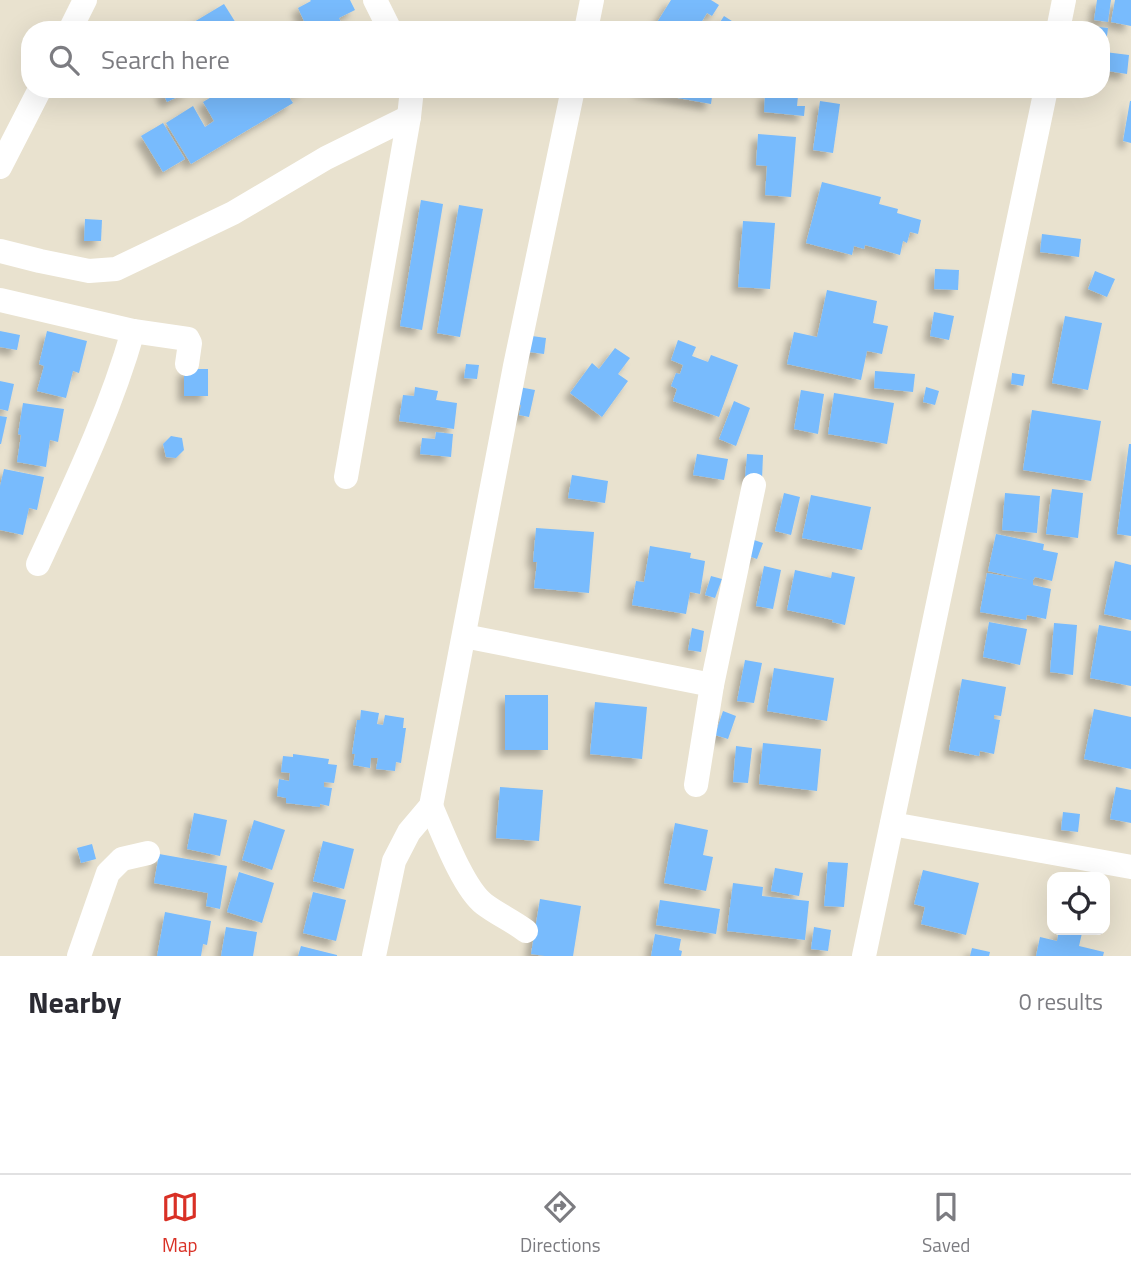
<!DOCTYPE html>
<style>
body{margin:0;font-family:"Titillium Web",sans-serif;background:#f7f7f7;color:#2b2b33}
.controls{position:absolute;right:21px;bottom:21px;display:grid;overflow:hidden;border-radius:14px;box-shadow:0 7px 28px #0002}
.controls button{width:63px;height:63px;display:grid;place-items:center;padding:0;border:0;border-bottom:2px solid #e1e1e2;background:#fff;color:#2b2b33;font:35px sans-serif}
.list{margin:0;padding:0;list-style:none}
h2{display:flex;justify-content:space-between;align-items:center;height:91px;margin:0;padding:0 28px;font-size:30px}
h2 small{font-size:23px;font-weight:400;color:#7c7c81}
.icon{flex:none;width:38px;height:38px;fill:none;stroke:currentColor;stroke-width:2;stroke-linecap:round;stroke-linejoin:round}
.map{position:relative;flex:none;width:1131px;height:956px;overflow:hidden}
.search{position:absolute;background:#fff;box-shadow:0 7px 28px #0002;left:21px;right:21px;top:21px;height:77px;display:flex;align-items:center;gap:18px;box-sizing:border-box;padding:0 24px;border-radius:28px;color:#7c7c81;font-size:26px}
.sheet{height:217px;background:#fff}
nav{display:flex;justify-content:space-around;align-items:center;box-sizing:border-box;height:98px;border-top:2px solid #e1e1e2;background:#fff;font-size:19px;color:#7c7c81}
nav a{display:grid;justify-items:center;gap:4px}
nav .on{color:#d93025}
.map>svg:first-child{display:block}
.building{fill:#78bbfd;filter:url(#shadow)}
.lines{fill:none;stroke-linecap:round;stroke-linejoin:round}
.street{stroke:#fff;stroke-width:24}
</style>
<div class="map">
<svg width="1131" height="956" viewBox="0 0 1131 956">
<defs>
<filter id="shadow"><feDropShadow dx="-6" dy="6" stdDeviation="3.5" flood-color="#0004"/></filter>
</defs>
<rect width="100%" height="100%" fill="#e9e2cf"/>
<g class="building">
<polygon points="310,0 350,0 355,10 339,18 343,27 336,30 316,30 315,27 308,30 298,8 311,1"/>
<polygon points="671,0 711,0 719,5 712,16 707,13 701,23 712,30 666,30 656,24"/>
<polygon points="1097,0 1111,0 1108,22 1094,20"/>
<polygon points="1115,0 1131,0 1131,26 1111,22"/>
<polygon points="224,4 239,28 236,30 192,30 189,25"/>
<polygon points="724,16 746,30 715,30"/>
<polygon points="794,21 798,30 787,30 784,25"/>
<polygon points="1091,26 1108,28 1105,52 1129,55 1127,74 1101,70 1101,30 1091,30"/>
<polygon points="161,89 194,89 167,102"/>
<polygon points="225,89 284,89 293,103 191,164 166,123 193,106 205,127 214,121 203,102"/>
<polygon points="286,89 307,89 290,98"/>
<polygon points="639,89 713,89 711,104 639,91"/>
<polygon points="765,92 798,96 797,106 805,106 804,116 764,112"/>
<polygon points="820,101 840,104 833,153 813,150"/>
<polygon points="1130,101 1131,101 1131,143 1123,141"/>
<polygon points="163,123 185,159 163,172 141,136"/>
<polygon points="758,134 796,137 791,197 765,195 767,166 756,165"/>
<polygon points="822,182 881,197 879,204 898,209 897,213 921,220 918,234 910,232 907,243 903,241 900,255 865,245 864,249 854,246 852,255 806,243"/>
<polygon points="421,200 443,204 422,330 400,326"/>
<polygon points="459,205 483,209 460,337 437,333"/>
<polygon points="85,219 102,220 101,241 84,241"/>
<polygon points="743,221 775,223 770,289 738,287"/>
<polygon points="1042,234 1081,239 1079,257 1040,252"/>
<polygon points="935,269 959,270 958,290 934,289"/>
<polygon points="1095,271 1115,279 1107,297 1088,289"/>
<polygon points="827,290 877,301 873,323 888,326 882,354 867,351 861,380 787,364 794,332 817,337"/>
<polygon points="934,312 954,316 949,340 930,336"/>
<polygon points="1065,316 1102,323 1088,390 1052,383"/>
<polygon points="0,331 20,335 17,350 0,347"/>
<polygon points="47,331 87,341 79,373 73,371 66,398 37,391 44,366 39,364"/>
<polygon points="532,336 546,338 544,354 529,352"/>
<polygon points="678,340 696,347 692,356 708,362 711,355 738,365 719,417 673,401 677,389 671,386 676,373 680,374 683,365 671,360"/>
<polygon points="615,348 630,358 618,374 628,381 602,417 570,393 592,363 599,369"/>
<polygon points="466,364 479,365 477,379 464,378"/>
<rect x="184" y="369" width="24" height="27"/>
<polygon points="875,371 915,374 913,392 874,388"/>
<polygon points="1012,373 1025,375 1023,386 1011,384"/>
<polygon points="0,381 14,384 8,411 0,409"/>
<polygon points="415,387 438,391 436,400 457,403 454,429 399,421 403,395 414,396"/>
<polygon points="519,387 535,390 529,417 519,415 521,405 516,404"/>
<polygon points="926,387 939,391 935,405 923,402"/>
<polygon points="801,390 824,394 818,434 794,429"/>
<polygon points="834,393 894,403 887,444 828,434"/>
<polygon points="734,401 750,408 736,446 719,439"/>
<polygon points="23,403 64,409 58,442 50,440 46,467 17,462 21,435 18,434"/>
<polygon points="1032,410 1101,421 1091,481 1023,470"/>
<polygon points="0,416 7,417 1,444 0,444"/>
<polygon points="436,432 453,434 451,457 420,454 422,438 435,439"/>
<polygon points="171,436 182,438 184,450 176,458 166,457 163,444"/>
<polygon points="1129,444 1131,444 1131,536 1117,534"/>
<polygon points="697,454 728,459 724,480 693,475"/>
<polygon points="747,454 763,455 762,479 745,478"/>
<polygon points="4,469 44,477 37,510 29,508 23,535 0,530 0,486"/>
<polygon points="572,475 608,481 605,503 568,498"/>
<polygon points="1052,489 1083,493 1078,538 1046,534"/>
<polygon points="784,493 800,497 791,535 775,531"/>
<polygon points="1005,493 1040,496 1037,533 1002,530"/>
<polygon points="811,495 871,507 862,550 802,538"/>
<polygon points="536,528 594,532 589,593 534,588 537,562 533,562"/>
<polygon points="996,534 1044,544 1043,550 1058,553 1052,581 1035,577 1033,580 1033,585 1051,589 1046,619 1027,615 1026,620 980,612 987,573 1028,580 988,571"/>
<polygon points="754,540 763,543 757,559 748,556"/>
<polygon points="650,546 691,553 690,558 705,561 700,594 690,592 686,614 632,605 636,581 644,582"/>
<polygon points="1115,561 1131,565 1131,620 1104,614"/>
<polygon points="764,566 781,570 773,609 756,606"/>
<polygon points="795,570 831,578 832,572 855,577 845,625 832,622 833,620 787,610"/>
<polygon points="711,576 722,579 715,598 705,595"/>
<polygon points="989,622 1027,629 1020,665 983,657"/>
<polygon points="1054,623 1077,625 1073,675 1050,672"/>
<polygon points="1099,625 1131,631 1131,686 1090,678"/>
<polygon points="692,628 704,631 701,652 688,650"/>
<polygon points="745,660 762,663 754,703 737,701"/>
<polygon points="774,668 834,678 827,721 767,711"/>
<polygon points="962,679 1006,687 1001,716 994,715 994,719 1000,720 994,754 980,751 979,756 949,750"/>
<rect x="505" y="695" width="43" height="55"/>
<polygon points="595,702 647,707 642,759 590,754"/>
<polygon points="1094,709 1131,717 1131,769 1084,759"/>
<polygon points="361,710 379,713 377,724 383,725 385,715 404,718 403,728 406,728 401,763 396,762 395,771 376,769 378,758 371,758 370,768 353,765 355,754 352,754 357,720 360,720"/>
<polygon points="723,711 736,716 728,739 715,735"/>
<polygon points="763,743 821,749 817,791 759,784"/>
<polygon points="736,746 752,748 748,783 733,782"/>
<polygon points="293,754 329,759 328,764 337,765 334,783 324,782 324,787 332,788 329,806 320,804 320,807 286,803 286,798 277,796 279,779 289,781 290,773 281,772 283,756 293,757"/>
<polygon points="500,787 543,790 539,841 496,838"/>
<polygon points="1116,787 1131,790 1131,823 1110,819"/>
<polygon points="1063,812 1080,814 1078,832 1061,830"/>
<polygon points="194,813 227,820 220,856 187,849"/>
<polygon points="254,820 285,830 272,870 242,860"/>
<polygon points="675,823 708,830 703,855 713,857 706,891 664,883"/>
<polygon points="323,841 354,849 344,889 313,881"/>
<polygon points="92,844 96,859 81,863 77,848"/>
<polygon points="159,854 227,866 220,909 206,906 208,893 154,883"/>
<polygon points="828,862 848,863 844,907 824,906"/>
<polygon points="775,868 803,873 799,896 771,891"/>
<polygon points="923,870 979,883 966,935 921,924 925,907 914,904"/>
<polygon points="239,872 274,883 262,923 227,912"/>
<polygon points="733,883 763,887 762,896 809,901 805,940 727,931"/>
<polygon points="313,892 346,900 336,941 303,933"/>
<polygon points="540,899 581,906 573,956 545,956 531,954"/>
<polygon points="660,900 720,909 716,934 656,925"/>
<polygon points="165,912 211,921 207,945 203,944 201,956 157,956"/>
<polygon points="226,927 257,932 253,956 221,956"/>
<polygon points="814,927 831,930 828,951 811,949"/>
<polygon points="1059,930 1082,933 1079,946 1104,952 1103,956 1036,956 1040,937 1057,941"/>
<polygon points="655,934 681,939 679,950 682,951 681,956 651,956"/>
<polygon points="301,946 337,955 337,956 298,956"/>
<polygon points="972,948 990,952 989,956 970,956"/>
</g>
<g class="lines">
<g class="street">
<polyline points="375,0 390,30"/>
<polyline points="70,30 85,0"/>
<polyline points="586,30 592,0"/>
<polyline points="1058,30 1064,0"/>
<polyline points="0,167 40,89"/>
<polyline points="0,251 40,261 89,271 116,269 233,213 326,158 409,117"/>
<polyline points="0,300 133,331 188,339 190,343 187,364"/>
<polyline points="346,477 409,117 412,89"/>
<path d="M38,564C73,488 110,412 133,331"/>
<polyline points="464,636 712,685"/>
<polyline points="696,785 712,685 754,485"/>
<path d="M431,806C442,831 463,888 484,904C497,914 513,921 526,931"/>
<polyline points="892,824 1131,867"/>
<polyline points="79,956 108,873 122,859 148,853"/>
<polyline points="374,956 394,861 409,832 431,806 515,366 573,89"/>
<polyline points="864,956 1046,89"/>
</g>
</g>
</svg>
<div class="controls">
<button><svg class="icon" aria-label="locate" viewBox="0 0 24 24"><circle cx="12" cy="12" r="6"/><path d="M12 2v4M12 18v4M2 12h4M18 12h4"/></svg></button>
</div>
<div class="search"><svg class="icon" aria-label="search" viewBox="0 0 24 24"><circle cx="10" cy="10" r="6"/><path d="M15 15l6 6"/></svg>Search here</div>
</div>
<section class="sheet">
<h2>Nearby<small>0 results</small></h2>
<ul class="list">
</ul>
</section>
<nav>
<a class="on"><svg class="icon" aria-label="map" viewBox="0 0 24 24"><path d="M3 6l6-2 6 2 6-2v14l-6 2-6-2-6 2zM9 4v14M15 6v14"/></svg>Map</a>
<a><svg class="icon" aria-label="directions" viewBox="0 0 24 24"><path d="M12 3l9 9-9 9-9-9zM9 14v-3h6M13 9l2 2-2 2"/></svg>Directions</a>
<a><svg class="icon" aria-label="saved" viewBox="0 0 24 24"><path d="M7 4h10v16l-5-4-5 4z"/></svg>Saved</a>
</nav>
